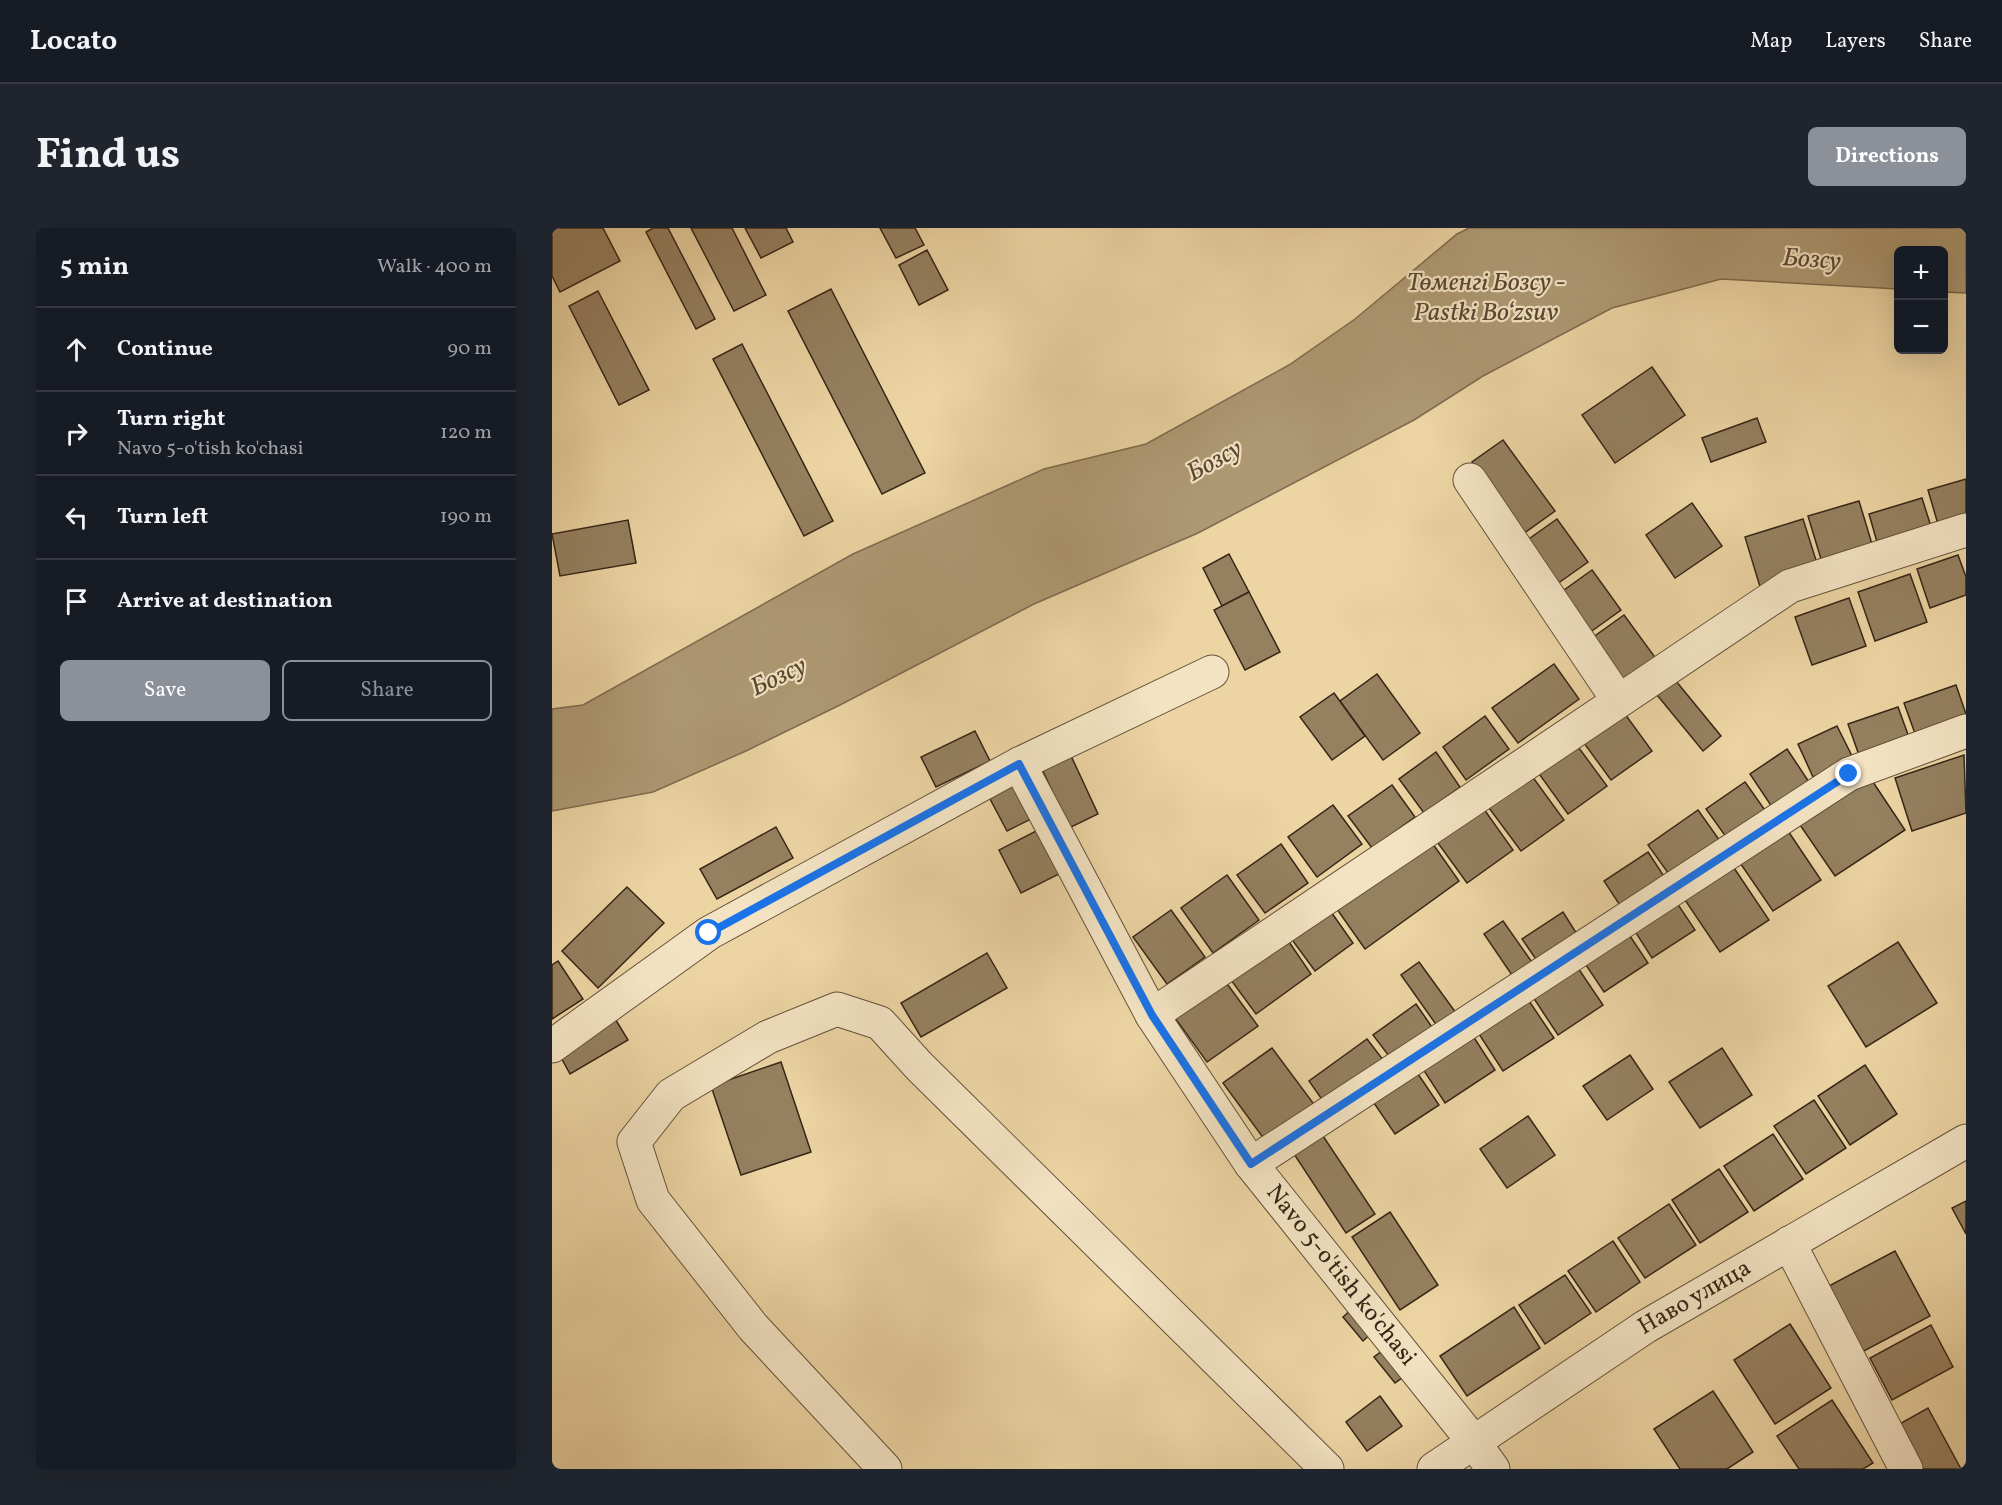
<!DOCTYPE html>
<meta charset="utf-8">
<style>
body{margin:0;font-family:Vollkorn,serif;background:#20242c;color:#f1f3f6}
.controls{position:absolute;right:18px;top:18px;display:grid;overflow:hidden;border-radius:9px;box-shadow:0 6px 24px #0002}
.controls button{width:54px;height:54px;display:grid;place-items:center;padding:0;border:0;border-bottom:2px solid #363941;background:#171b24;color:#f1f3f6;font:30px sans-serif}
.stop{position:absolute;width:18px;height:18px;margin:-14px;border:4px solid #1a73e8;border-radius:50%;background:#fff}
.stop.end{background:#1a73e8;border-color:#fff;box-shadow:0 2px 6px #0008}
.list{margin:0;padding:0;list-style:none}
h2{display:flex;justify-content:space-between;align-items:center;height:78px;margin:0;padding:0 24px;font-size:26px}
h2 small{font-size:20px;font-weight:400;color:#9ea1a6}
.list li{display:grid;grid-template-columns:39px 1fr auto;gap:18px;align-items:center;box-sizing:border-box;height:84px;padding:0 24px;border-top:2px solid #363941}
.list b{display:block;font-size:22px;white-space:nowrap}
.list p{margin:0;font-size:20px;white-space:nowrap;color:#9ea1a6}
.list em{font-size:20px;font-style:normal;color:#9ea1a6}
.actions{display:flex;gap:12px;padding:18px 24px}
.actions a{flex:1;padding:14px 0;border:2px solid #8c9099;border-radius:9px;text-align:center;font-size:21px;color:#8c9099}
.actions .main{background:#8c9099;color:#fff}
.icon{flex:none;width:33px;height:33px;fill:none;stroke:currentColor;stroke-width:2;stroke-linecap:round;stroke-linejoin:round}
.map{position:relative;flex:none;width:1414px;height:1241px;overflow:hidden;border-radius:9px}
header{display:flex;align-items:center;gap:36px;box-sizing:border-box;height:84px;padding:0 30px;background:#171b24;border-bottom:2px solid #363941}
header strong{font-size:28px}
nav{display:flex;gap:33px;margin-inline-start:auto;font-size:21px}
.intro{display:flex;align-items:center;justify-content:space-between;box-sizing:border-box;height:144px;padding:0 36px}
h1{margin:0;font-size:42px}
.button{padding:15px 27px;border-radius:9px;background:#8c9099;color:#fff;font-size:21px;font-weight:700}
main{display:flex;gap:36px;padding:0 36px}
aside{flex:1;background:#171b24;border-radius:9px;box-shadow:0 6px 24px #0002}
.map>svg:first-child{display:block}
.water{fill:#ae9973;stroke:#7e6b4e;stroke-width:1.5}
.building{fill:#958060;stroke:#372617;stroke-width:1.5}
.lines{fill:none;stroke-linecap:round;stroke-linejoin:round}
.minor-casing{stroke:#64523a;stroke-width:35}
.minor{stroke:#f3e3c3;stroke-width:33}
.route{stroke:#1a73e8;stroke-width:8}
.labels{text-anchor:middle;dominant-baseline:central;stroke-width:4.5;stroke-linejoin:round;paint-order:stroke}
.street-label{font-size:24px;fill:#372617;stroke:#f3e3c3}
.water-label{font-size:26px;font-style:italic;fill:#5b4833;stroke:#f3e3c3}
</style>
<header>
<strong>Locato</strong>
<nav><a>Map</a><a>Layers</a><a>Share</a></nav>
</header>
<div class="intro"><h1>Find us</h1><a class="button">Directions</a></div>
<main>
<aside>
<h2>5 min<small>Walk · 400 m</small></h2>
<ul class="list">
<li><svg class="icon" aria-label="ahead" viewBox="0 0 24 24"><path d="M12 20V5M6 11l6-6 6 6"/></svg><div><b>Continue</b></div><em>90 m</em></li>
<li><svg class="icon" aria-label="right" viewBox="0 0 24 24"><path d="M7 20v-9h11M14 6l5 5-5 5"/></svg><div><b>Turn right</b><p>Navo 5-o'tish ko'chasi</p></div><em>120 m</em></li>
<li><svg class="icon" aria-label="left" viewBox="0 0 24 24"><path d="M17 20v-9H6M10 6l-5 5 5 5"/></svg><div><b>Turn left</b></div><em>190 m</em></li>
<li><svg class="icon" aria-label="arrive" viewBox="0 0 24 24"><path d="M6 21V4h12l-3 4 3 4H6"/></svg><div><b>Arrive at destination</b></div></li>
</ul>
<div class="actions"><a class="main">Save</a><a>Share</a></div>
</aside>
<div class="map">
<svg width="1414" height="1241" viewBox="0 0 1414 1241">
<rect width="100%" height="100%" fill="#ecd4a3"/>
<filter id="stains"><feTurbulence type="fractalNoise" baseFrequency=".00333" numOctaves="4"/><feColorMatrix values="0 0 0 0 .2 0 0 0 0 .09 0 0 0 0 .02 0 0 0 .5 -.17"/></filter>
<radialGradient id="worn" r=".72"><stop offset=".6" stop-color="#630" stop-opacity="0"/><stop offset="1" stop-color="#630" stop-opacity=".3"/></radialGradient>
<polygon class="water" points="917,0 1414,0 1414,65 1392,64 1392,22 1346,22 1346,61 1169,51 1060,80 931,148 862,192 646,305 482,376 288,477 194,523 101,564 0,583 0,481 31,477 301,326 492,241 594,216 737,137 803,91 905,6"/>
<g class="building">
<polygon points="0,0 51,0 68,33 8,64 0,48"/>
<polygon points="101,0 116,0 163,91 144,101 94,4"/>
<polygon points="139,0 180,0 214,67 182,83"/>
<polygon points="193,0 234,0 241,14 209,30"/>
<polygon points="328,0 363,0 372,17 344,30"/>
<polygon points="375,22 396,62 367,77 347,37"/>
<polygon points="279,61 373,245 330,266 236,83"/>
<polygon points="46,63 97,162 67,177 17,78"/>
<polygon points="190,116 281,293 252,308 161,131"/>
<polygon points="1100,139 1133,187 1063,235 1030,187"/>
<polygon points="1205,190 1214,214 1159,234 1150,210"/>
<polygon points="951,212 1003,283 971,306 920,234"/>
<polygon points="1414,251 1414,295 1388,303 1376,262"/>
<polygon points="1370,270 1381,305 1327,321 1317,286"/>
<polygon points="1307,273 1323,326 1272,341 1256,288"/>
<polygon points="1140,275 1170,318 1123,350 1094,307"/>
<polygon points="1005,291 1036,334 1005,356 974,313"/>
<polygon points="1251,291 1268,345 1209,362 1193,309"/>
<polygon points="76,292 84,335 8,348 0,306"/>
<polygon points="677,326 697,364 670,378 651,340"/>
<polygon points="1406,327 1414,349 1414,367 1378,380 1365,341"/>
<polygon points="1040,342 1069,382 1037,405 1008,365"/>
<polygon points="1358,346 1375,394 1323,413 1306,364"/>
<polygon points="697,364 728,424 693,442 662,382"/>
<polygon points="1297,370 1314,418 1260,437 1243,389"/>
<polygon points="1072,387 1105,432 1073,456 1040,410"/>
<polygon points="1002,436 1027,471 966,515 940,480"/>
<polygon points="825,446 868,505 831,532 788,473"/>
<polygon points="1119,447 1169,508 1151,523 1101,462"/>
<polygon points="1404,457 1414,486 1414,494 1365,511 1352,475"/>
<polygon points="782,465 813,508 780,532 748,489"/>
<polygon points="1346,479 1358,512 1308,530 1296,496"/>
<polygon points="1070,482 1100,523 1059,552 1029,511"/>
<polygon points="933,488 957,521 914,552 891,519"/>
<polygon points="1285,498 1301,530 1261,549 1246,516"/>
<polygon points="423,503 438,533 384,559 369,529"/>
<polygon points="1024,516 1055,558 1016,586 985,543"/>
<polygon points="514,517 546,586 517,600 485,530"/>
<polygon points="1235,521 1257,554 1220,579 1198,546"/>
<polygon points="884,524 908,559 872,585 847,551"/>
<polygon points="1412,527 1414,585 1360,603 1343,550"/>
<polygon points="977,544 1012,592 969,623 934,576"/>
<polygon points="1317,548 1353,602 1283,648 1246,594"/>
<polygon points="1193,554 1215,585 1177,613 1154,581"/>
<polygon points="465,555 483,589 455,603 437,569"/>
<polygon points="840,557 863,589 820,620 796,588"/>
<polygon points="781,577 810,616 765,649 736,609"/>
<polygon points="929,577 961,622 915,655 883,611"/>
<polygon points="1146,582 1173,620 1124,656 1096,617"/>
<polygon points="1232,597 1269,652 1221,683 1184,629"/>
<polygon points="224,599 241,630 165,671 148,641"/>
<polygon points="490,600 513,643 469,665 447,622"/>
<polygon points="876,609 907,653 813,721 782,677"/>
<polygon points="729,616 756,655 713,685 685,647"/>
<polygon points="1096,624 1117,656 1073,685 1052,653"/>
<polygon points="1178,634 1217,692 1168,724 1129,666"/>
<polygon points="675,647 707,692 661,725 629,680"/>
<polygon points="75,659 112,695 46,760 10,723"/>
<polygon points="1119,666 1143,702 1100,730 1077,694"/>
<polygon points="777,681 801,715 763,743 738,709"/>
<polygon points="619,682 653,729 615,756 581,709"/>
<polygon points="1011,684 1028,711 988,737 970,711"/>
<polygon points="951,693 984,740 964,753 932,706"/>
<polygon points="1072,699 1096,735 1052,764 1028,728"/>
<polygon points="735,711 759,746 704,786 679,752"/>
<polygon points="1346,714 1385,775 1314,819 1276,758"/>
<polygon points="435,725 455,760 369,809 349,775"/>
<polygon points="6,733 31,771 0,791 0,737"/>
<polygon points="867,734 907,789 888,802 849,747"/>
<polygon points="1024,737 1051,777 1006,807 979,766"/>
<polygon points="673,753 706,798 655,834 623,790"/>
<polygon points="975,770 1002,810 951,843 925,803"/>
<polygon points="864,776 882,802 840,832 821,807"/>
<polygon points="62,789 76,812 18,846 5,822"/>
<polygon points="921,808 943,842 893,875 871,841"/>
<polygon points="815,811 835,837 776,880 757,853"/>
<polygon points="720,820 764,879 715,915 671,855"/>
<polygon points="1170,820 1200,867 1148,900 1117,854"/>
<polygon points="1078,827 1101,861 1055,892 1031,858"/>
<polygon points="229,834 259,924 189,947 159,858"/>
<polygon points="1313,837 1345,886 1298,917 1266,868"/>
<polygon points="866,846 887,877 843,906 822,875"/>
<polygon points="1262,872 1294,920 1254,946 1222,898"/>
<polygon points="976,888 1003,927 955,960 928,921"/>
<polygon points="1221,906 1251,951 1202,983 1172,938"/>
<polygon points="771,908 823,986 794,1005 742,926"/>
<polygon points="1167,941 1196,984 1148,1015 1120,972"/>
<polygon points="1414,973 1414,1006 1400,980"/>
<polygon points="1117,976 1144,1017 1093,1050 1066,1010"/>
<polygon points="838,984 886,1057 848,1082 800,1009"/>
<polygon points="1061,1013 1088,1054 1044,1084 1016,1043"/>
<polygon points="1343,1023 1378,1088 1310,1124 1275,1059"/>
<polygon points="1013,1047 1039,1085 993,1116 967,1077"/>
<polygon points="962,1079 988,1120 915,1168 888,1128"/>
<polygon points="801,1080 822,1103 811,1113 791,1089"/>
<polygon points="1238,1096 1279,1160 1223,1196 1182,1132"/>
<polygon points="1379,1097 1401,1139 1340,1172 1318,1130"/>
<polygon points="837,1118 858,1144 843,1155 822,1129"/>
<polygon points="1161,1163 1201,1224 1175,1241 1128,1241 1102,1201"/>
<polygon points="828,1168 850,1198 815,1223 794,1194"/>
<polygon points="1280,1172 1321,1235 1311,1241 1247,1241 1225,1208"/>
<polygon points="1376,1180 1409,1241 1367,1241 1344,1198"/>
</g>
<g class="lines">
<g class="minor-casing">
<g id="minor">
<polyline points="918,252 1066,472"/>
<path id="s1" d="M467,536L600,787L699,936L921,1213L941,1241"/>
<polyline points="600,787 1238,358 1414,302"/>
<polyline points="0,818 157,705 467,536 660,444"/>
<polyline points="699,936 1297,546 1414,503"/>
<polyline points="1237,1015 1354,1241"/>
<polyline points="333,1241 201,1099 101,972 82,914 119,867 216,809 285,781 328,795 367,838 775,1241"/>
<path id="s2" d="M882,1241L1093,1099L1414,913"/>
</g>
</g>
<use href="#minor" class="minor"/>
</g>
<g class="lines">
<polyline class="route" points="157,705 467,536 600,787 699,936 1297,546"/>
</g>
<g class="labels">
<g class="street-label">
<text stroke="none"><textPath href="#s1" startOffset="606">Navo 5-o'tish ko'chasi</textPath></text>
<text stroke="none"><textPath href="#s2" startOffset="312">Наво улица</textPath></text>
</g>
<g class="water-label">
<text transform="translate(1260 32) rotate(4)">Бозсу</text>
<text x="934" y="55">Төменгі Бозсу -<tspan x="934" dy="30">Pastki Boʻzsuv</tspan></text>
<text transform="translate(663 233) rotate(-29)">Бозсу</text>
<text transform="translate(227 449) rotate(-26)">Бозсу</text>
</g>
</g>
<rect width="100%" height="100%" filter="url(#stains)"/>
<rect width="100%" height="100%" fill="url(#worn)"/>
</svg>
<div class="controls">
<button>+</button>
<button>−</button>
</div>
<div class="stop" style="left:157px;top:705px"></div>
<div class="stop end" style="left:1297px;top:546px"></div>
</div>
</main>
